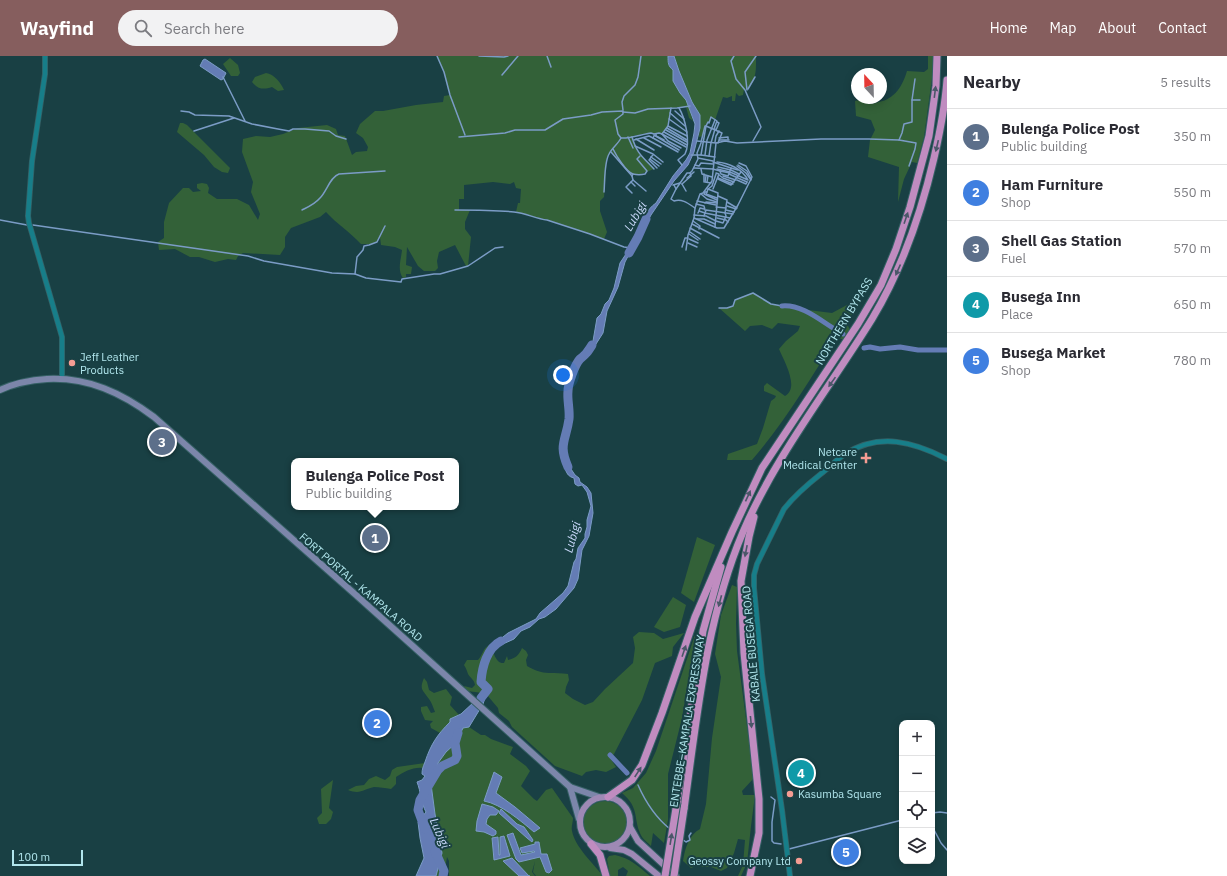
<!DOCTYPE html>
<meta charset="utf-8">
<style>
body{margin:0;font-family:"IBM Plex Sans",sans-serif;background:#f2f2f3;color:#2b2b33}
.controls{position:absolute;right:12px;bottom:12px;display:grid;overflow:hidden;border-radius:8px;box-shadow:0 2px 10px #0003}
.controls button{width:36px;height:36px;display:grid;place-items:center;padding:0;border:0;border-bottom:1px solid #e1e1e2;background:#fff;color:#2b2b33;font:20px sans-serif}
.compass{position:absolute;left:851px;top:12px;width:36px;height:36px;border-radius:50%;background:#fff;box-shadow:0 2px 10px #0003;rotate:338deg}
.scale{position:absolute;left:12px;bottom:10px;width:71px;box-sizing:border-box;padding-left:4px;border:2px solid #b1e6ed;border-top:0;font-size:11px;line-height:14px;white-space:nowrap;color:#b1e6ed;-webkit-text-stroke:3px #194044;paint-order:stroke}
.you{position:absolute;left:563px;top:319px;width:14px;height:14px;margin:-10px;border:3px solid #fff;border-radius:50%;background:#1a73e8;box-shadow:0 0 0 6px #1a73e833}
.badge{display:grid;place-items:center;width:26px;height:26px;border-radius:50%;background:#865e5e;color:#fff;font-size:13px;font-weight:700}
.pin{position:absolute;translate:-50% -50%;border:2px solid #fff;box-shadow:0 1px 4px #0006}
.popup{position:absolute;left:291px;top:402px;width:168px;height:52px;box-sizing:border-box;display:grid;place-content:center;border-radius:8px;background:#fff;filter:drop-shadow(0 1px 3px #0005);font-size:13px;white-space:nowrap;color:#7c7c81}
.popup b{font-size:15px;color:#2b2b33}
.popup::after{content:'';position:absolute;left:50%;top:100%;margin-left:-8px;border:8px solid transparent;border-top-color:#fff}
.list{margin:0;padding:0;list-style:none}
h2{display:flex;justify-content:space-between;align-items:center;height:52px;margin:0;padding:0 16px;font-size:17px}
h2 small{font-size:13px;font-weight:400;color:#7c7c81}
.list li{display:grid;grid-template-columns:26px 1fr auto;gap:12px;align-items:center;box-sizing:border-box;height:56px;padding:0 16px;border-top:1px solid #e1e1e2}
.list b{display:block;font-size:15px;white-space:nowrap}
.list p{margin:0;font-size:13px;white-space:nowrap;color:#7c7c81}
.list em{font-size:13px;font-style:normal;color:#7c7c81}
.icon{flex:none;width:22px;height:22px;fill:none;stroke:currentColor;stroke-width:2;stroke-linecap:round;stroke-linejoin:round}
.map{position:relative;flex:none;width:947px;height:820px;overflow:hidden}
header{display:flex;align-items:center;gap:24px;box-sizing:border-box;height:56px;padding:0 20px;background:#865e5e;color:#fff}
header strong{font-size:19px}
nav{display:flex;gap:22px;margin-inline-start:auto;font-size:14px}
.search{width:280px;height:36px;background:#f2f2f3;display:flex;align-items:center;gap:10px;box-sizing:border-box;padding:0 14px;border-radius:22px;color:#7c7c81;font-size:15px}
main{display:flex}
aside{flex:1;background:#fff}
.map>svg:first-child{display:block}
.green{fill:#336138}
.water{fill:#647cb5;stroke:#7b9cc6}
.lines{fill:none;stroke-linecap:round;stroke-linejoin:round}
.stream{stroke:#7b9cc6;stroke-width:1.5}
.canal{stroke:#647cb5;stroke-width:5}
.river{stroke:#647cb5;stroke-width:9}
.tertiary-casing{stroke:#356065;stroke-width:6}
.primary-casing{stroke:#356065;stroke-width:8}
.trunk-casing{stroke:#356065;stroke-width:8}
.motorway-casing{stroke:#356065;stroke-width:9}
.tertiary{stroke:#177e89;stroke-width:4.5}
.primary{stroke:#7c86aa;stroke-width:6}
.trunk{stroke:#9e89b5;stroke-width:6}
.motorway{stroke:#c08cc0;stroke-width:7}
.motorway-bridge-casing{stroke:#356065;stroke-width:9;stroke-linecap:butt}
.motorway-bridge{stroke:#c08cc0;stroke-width:7}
.oneway{fill:#4b5769}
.poi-dot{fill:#f59c93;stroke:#194044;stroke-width:1.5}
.labels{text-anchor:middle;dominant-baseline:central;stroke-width:4;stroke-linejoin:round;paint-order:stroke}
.street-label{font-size:11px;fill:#b1e6ed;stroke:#194044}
.poi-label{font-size:11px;fill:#b1e6ed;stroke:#194044;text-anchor:start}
.water-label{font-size:12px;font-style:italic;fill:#cbdafc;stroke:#194044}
</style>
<header>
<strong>Wayfind</strong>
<div class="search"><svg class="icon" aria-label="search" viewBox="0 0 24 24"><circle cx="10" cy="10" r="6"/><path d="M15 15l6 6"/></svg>Search here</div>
<nav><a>Home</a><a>Map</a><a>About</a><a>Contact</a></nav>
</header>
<main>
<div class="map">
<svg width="947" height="820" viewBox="0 0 947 820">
<rect width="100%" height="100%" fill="#194044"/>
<g class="green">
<path d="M437,0H668C668,6 668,10 673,14C674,32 677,30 686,43C690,49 690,58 693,65L689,62L686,51L671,52L668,70L662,78L659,77L654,78L651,77L632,80C636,97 643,101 654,113L638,119L633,118L632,120L611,96L607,103L604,141L600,145V155L607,176L604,183L548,164C537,163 527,158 516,156L518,147H520L521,133L516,132L514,126L510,128L493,126L464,129V143H459V154H470L465,166V173L471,181L468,210H466L455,189L439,196L437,205L438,212L435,215H424L418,210L407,191L406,209L412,211L411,218H406V221L403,222C397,214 401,204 402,194L395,191L381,189L380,181L377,186L372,188H361C350,176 337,168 326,156L320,161L291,172L285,181V191L280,199L243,197L238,200L236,204L228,203L215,206L199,201H190L175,193L159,194L158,186L164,182V166L169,147L183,132H189L193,136L201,135L197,132V128L202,127L207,128L209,132L208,137L217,143H237L249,149L258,164L260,158L251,136L253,126L242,96L243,83L256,80L270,81L283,78L298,72L327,69L336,73L338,79L345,80L352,99L356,96L367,95L368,91L363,82L356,77L360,68L375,55H383L416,49L443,46L444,40L450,39L444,17Z"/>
<path d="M674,0H756C756,14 757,22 747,34L744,33L743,39L739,40L736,37L735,45H732V40L727,42L723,41L715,64L711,62L709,67L708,66L706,70H705L703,80L699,81L700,72L696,52L692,46L679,15Z"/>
<path d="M928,0H935L924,81L917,107L912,106L904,123L898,146L899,111L868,101L870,84L875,74L871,64L856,60L855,45C865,43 862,46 870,48C872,48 876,47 879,46C895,43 903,29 907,15L924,16L928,13Z"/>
<polygon points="230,2 238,9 240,17 238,20 231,20 223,8"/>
<path d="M266,17C274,18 281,27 284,34L278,35L272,31C263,34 258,33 252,26L255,21Z"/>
<polygon points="180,67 183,67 187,69 230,112 228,117 222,116 214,111 204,99 177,76"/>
<path d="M753,237L771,248L782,250L790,249L808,254L832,257L860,242L847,268L851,276L848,286L837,281C810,323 785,366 752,404H727L728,398L757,388L763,372L771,345L775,342L776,340L764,335V330L767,327L785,340C800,332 784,305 779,293L786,285L798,275L800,270L778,267L772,273L762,269L750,270L745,275L719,252H727L733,250L735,244Z"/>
<polygon points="697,481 715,489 694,546 681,537"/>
<path d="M732,529L737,531L736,567L737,595L754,723H753L742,735L743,739H755L751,770L747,807L741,820H738L743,809L745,784L738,783L734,797L727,812L721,815L711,811H702L700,808L691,812L683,805C685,792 689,779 700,773L706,748L712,682L721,621L715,598L721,559Z"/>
<polygon points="673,541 686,549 680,571 664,576 654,571"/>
<path d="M639,576L654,577L663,583L684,577L673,591L672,600L655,607L642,644L614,698L610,702L616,711L606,716L596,714L586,716L582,720L555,710L512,671L509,665L499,657L498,652L487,639V634L483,637L467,635L464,630L472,632L475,629C474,623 471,623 468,618C467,615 466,612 464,609L467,604H478C483,599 483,591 490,589C494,595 495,608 504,607L507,600L508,604C516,602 519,599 522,592L526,595L528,599L526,604L527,610C534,614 541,617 549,617C556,617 561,617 568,618L569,624L566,631L565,637L573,643L585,649L593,646L605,633L633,607L635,592L633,581Z"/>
<path d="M696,576L682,662L668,718V764L664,787L653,777L651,790C648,787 644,784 642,781C632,763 641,753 622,737L633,732L646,717L656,695Z"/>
<path d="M424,622L427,626L429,634L434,637L446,633L452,641L450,649L459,659L450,663V666L440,677L431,672L430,668L433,665L425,664L421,655V651L427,650L431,657L435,656C433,651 432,647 429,643C423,634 419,634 424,622Z"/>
<path d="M469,671L481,679H485L491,683L513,691L510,698L526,710L530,715L521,730L534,743L537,745L546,734L552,732L573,762C573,766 571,771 572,775C575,791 593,807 603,820H536L533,816L535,805L532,816L535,820H449V805L447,801L444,820H436L442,797L435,758L431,728L438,707L446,696L456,687L463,672Z"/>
<path d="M425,707L422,712C413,711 404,716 396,721V728L391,733C385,732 380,731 374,731C363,733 361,739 348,734L356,730L364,729L369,723L376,720L385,724L390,720L392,714L397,711Z"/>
<polygon points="333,724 329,752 333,756 331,763 326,768 319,768 317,762 322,757 321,733"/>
<circle cx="605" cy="767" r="22"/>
<path d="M615,799C630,802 639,811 650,820H626L628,815L623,811L618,814V820H610L607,803L609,800Z"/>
</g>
<g class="water">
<path d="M668,0H674L679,15L692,46L700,59V72L694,96L688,109L674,125L651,159L644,172L641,175C642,164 647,153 656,147L673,120L686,104L690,97L694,77L695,68L686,44L680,37L673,25V14C668,10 668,7 668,0Z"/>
<polygon points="205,3 226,17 223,23 221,24 200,10 203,4"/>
<polygon points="634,186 635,187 625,206 618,231 607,255 603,277 589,299 585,300 593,285 597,262 601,258 605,248 609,244 614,232 620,207"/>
<path d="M563,401L575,419L579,422L580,426L587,431L591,437L593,457L589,480L582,494L578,523L574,532L556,553L545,561L539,563L530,571L521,575L514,583L492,593L490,589L498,585L508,577L536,563L540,557L563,537L568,530L574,506L576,503L578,492L585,482V478L587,471V464L591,450L587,436L582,429L578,430L575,428L574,422C564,420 565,409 563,401Z"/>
<path d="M488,633L483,648L469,671L463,672L456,687L446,696L438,707L431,728L435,758L442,797L436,820H416L424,802L420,782L418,766L426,756C421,747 421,736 417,726L422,724L425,720L422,718C422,713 423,711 425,706C431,688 437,679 450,666V663L461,658Z"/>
<path d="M494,716L502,721L496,737L515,751L540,772L534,776C521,765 501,748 484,745Z"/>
<polygon points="482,748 493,751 499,755 496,759 490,759 487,763 486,768 496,775 496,778 493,780 484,776 476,775 477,765"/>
<polygon points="501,753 517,768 524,771 533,784 532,786 527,782 499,757"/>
<polygon points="513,777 521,799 535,796 534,795 522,797 520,792 535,788 535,786 539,786 541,798 547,798 552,814 549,817 546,816 540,801 519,806 516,803 507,779"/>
<polygon points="504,780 510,800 494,804 492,782 498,781 499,799 500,799 500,781"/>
<polygon points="512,802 529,820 530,820 519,820 503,805"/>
</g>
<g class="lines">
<g class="stream">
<polyline points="437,0 444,16 450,39 465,79"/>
<polyline points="479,0 504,1 508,0"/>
<polyline points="547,0 551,11"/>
<polyline points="734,0 731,5 736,23 745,34 761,71 753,85"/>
<polyline points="502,19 518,0"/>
<polyline points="223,21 245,65"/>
<polyline points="748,33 755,21"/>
<polyline points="747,34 745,16 756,0"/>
<polyline points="912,44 915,23"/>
<path d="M679,52C685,62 691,86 685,98C683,100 680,102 678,104L682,109"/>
<polyline points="623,54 622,46 624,40 635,29 638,21 641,0"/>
<polyline points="181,55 189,56 195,59 229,60 252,68 278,73 289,75 293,73 305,73 329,75 336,80 346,83"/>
<polyline points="675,55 684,63"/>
<polyline points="623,56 635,57 648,53 677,52 690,50"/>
<polyline points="670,57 685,70"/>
<polyline points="669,63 687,76"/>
<polyline points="668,70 687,80"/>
<polyline points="667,72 687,84"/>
<polyline points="666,74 687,86"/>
<polyline points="716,74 719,67 717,66"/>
<polyline points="194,75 234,62"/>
<polyline points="664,76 687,89"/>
<polyline points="656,78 656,80 664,84"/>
<polyline points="662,78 686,91"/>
<polyline points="662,78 668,85 681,92"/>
<polyline points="654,79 679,94"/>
<polyline points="654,80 653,82 678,96"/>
<path d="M459,81L505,77L515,74H545L563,63L591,59L602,56L623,55V58L615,64L618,78L621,82C618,88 612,92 609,98C604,107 605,125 604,136"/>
<polyline points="628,81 633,92"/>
<path d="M632,81C637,98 643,101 654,113"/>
<path d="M621,82C628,83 643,78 651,77L654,78L659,77L662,78L668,70L671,52"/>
<polyline points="644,82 661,91"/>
<polyline points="719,82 728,81 728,83"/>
<polyline points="636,83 654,94"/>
<polyline points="634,84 649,80 653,82"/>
<polyline points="719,84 729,84"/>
<polyline points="899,84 902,77 904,68 912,66 912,44 920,44"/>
<polyline points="697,85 716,87 725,85 737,87 821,83 869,83 899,84 916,87 915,93 909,110"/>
<polyline points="701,86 705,70 706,70 708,66 709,67 711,61 717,65 714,73"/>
<polyline points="715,86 716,80 719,75"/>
<polyline points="635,90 653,98 663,106"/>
<path d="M613,93C616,99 626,116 633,118C637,119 641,119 645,118L647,115L637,103L640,100"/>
<polyline points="611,96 632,120"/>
<polyline points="653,99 651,101 661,108"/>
<polyline points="691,99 701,99 715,101"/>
<polyline points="701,99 706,70 722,77 718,87"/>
<polyline points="705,99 707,84 715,64"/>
<polyline points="709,100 711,87 715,73"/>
<polyline points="651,101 650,103 659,110"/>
<polyline points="698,102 713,105"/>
<polyline points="650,103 649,104 657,112"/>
<polyline points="713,106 731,112"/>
<path d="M717,106C729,107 742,113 748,124L730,116L717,113"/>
<polyline points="695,109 699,110 701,107 713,108"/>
<polyline points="738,109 747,115 751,123"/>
<polyline points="737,110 746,117 751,124"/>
<polyline points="718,111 731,114 739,118"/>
<polyline points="694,112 713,113"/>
<polyline points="701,113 702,118 712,121"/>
<polyline points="713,113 720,115 721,118 728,120 731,112 738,114"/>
<polyline points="720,115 730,117"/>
<polyline points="633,118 632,120 633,124 646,135"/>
<polyline points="704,118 704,126"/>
<polyline points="729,118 747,126"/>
<polyline points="719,119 723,122 734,126"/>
<polyline points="706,120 705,126 711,127"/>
<polyline points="723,120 736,124"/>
<polyline points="718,121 718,123 731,129 741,116"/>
<polyline points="687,122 694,116"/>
<polyline points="718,122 733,128"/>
<polyline points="737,124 746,128 747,126"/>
<polyline points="631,126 635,130"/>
<polyline points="707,126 708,120"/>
<polyline points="682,128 691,120 690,117"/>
<polyline points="682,128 686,135"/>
<polyline points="673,129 680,127"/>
<path d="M674,129L676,133L671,143L674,145C682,142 689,148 695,152L700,138L703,137L712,125L716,87"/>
<polyline points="676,133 687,117 690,117 692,115 698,103 697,97 701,87"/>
<polyline points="708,133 718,137 715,171"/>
<polyline points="713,133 719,118 716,117"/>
<polyline points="705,136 707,136 708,133 712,130 716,118"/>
<polyline points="705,136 704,138 717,144"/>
<polyline points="707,136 706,138 717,142"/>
<polyline points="632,137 626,131 633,124"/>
<polyline points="701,138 707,143 717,146"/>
<polyline points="697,145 716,149"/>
<polyline points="727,146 737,152"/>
<polyline points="705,147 706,146 717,147"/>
<polyline points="696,148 704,150 705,154"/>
<polyline points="727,150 736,153"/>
<polyline points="716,151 726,152"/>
<polyline points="695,152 694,162 717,172 724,172 738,149 752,121 746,110 739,107"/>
<path d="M302,154C308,151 315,148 320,142C327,135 330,121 339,118L385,115"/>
<path d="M455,154C475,154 495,154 514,156C526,157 536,163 547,164L590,178L624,191L631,192"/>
<polyline points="726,154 734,156"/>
<polyline points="699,155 700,152 704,153"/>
<polyline points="698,157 699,155 705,157 706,154 733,158"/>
<polyline points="694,159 706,160 716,165 723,167 726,160 725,157 727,144 718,140"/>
<polyline points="704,160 705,157 730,162"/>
<polyline points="717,162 726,164 728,166"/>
<polyline points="697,163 704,163 715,168"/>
<polyline points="0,164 27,169"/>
<polyline points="693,165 700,170 699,173"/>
<polyline points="692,168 719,182"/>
<polyline points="33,169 248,200 264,205 332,217 355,218 366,222 401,226 402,223 434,218 440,218 468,210 495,192 503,191"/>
<polyline points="690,172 701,178"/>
<polyline points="690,176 700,183"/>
<polyline points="689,178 698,184"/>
<polyline points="689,183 698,187"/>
<polyline points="688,187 697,191"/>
<polyline points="682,191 685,182 688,182"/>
<polyline points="686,194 688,179 694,162"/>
<polyline points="355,218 357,201 363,194 364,190 369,189 377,186 385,170"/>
<polyline points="719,252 727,252 733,250 735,244 753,237 771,248 782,250"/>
<path d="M638,729C646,747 655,761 670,773"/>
<polyline points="771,741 775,744 772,766 772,785 774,787 781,788"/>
<polyline points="932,757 940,756 947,757"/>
<polyline points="932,770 941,787 947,794"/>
<polyline points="682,783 686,786 690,784 689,780 691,777"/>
<polyline points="789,793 902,764"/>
</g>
<g class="canal">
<path d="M782,250C804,248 824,268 843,278"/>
<polyline points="864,292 870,291 880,293 900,291 918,294 947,294"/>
<polyline points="610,699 627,717"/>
</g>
<g class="river">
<polyline points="629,197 638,181 646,163"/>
<path d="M568,411C558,388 566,385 569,363C570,354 567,344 568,335C568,328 575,308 580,303C586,298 587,297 592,289"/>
<path d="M481,642L488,633L481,626C482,611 487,592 501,585"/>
<polyline points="425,773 418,754 420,744 438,714 442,710 455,704 457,700 455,687 458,677"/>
<polyline points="435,795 444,815 443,820"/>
</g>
<g class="tertiary-casing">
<g id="tertiary">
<polyline points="45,0 45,18 32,105 28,160 29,167 62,281 62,323"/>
<path d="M790,820L782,754L762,618L754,532V519L757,508L784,453C795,439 808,428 822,417C830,411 837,403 845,398C880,376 914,386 947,403"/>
</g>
</g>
<g class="primary-casing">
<g id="primary">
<path d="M0,334C15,327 31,324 47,323C88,321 122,337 154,361L356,539L570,731L599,741"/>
<polyline points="570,731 579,763"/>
</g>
</g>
<g class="trunk-casing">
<g id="trunk">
<circle cx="605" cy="766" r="25"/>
<polyline points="630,771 638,785 676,820"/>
<polyline points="610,792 624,794 632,798 659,820"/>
</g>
</g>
<g class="motorway-casing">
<g id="motorway">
<polyline points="608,741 632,724 642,709 662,657 695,561 732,476 762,412 858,268 881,229 896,193 910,151 929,80 936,30 937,0"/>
<polyline points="677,746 703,575 721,511"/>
<path d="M684,753C697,660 706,563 743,476C776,399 828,334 872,263C902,213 921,158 934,102C940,76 945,50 947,24"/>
<polyline points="591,788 600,799 606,820"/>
<polyline points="750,820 759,777 759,743 744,597 741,525 749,481 754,461"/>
</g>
</g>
<use href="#tertiary" class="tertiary"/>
<use href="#primary" class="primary"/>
<use href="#trunk" class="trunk"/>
<use href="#motorway" class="motorway"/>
<g class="motorway-bridge-casing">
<g id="motorway-bridge">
<polyline points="665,820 677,746"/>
<polyline points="674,820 684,753"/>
</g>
</g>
<use href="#motorway-bridge" class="motorway-bridge"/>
</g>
<defs><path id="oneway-solid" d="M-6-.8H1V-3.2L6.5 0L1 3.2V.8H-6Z"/></defs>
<g class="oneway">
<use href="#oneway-solid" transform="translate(935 36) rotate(-83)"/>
<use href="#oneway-solid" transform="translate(937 90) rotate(103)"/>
<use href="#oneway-solid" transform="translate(906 162) rotate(-71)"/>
<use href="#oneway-solid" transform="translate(898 214) rotate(114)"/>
<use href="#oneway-solid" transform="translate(832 326) rotate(125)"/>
<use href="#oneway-solid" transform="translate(748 440) rotate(-65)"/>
<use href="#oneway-solid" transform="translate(746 495) rotate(101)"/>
<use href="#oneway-solid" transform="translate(720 545) rotate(105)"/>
<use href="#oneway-solid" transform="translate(684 595) rotate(-71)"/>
<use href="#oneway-solid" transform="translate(751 666) rotate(84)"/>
<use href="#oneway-solid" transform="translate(638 716) rotate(-57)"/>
<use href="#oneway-solid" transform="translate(671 783) rotate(-81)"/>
</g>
<g class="poi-dot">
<circle cx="72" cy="307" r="4"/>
<path d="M864 396h4v4h4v4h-4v4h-4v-4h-4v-4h4z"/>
<circle cx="790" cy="738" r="4"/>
<circle cx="799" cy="805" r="4"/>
</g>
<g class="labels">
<g class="street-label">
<text transform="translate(844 265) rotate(-59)">NORTHERN BYPASS</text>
<text transform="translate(361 531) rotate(41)">FORT PORTAL - KAMPALA ROAD</text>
<text transform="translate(751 588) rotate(-95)">KABALE BUSEGA ROAD</text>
<text transform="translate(687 665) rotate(-81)">ENTEBBE–KAMPALA EXPRESSWAY</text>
</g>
<g class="poi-label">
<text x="80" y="301">Jeff Leather<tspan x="80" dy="13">Products</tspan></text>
<text x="857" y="396" text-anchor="end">Netcare<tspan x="857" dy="13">Medical Center</tspan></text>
<text x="798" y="738">Kasumba Square</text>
<text x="791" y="805" text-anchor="end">Geossy Company Ltd</text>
</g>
<g class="water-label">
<text transform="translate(635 160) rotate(-59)">Lubigi</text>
<text transform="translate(572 481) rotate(-74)">Lubigi</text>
<text transform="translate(440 777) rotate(66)">Lubigi</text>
</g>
</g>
</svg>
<div class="controls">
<button>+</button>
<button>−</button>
<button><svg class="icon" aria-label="locate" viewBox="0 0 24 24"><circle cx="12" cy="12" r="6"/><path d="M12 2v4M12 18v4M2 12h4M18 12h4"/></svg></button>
<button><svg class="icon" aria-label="layers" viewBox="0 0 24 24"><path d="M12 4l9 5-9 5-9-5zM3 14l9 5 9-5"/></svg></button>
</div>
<svg class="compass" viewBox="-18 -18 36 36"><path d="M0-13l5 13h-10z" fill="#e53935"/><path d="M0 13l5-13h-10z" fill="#7c7c81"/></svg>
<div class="scale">100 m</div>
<div class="you"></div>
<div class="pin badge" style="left:375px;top:482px;background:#5c6f8a">1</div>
<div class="popup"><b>Bulenga Police Post</b>Public building</div>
<div class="pin badge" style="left:377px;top:667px;background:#3f7fe0">2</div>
<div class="pin badge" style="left:162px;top:386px;background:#5c6f8a">3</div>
<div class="pin badge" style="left:801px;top:717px;background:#0f9aa8">4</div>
<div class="pin badge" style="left:846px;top:796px;background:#3f7fe0">5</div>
</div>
<aside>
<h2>Nearby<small>5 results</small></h2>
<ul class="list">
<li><span class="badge" style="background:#5c6f8a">1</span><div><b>Bulenga Police Post</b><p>Public building</p></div><em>350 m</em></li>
<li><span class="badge" style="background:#3f7fe0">2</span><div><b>Ham Furniture</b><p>Shop</p></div><em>550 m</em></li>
<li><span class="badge" style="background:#5c6f8a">3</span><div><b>Shell Gas Station</b><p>Fuel</p></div><em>570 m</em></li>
<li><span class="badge" style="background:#0f9aa8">4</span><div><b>Busega Inn</b><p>Place</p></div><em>650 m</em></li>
<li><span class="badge" style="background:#3f7fe0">5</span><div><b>Busega Market</b><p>Shop</p></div><em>780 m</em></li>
</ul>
</aside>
</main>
